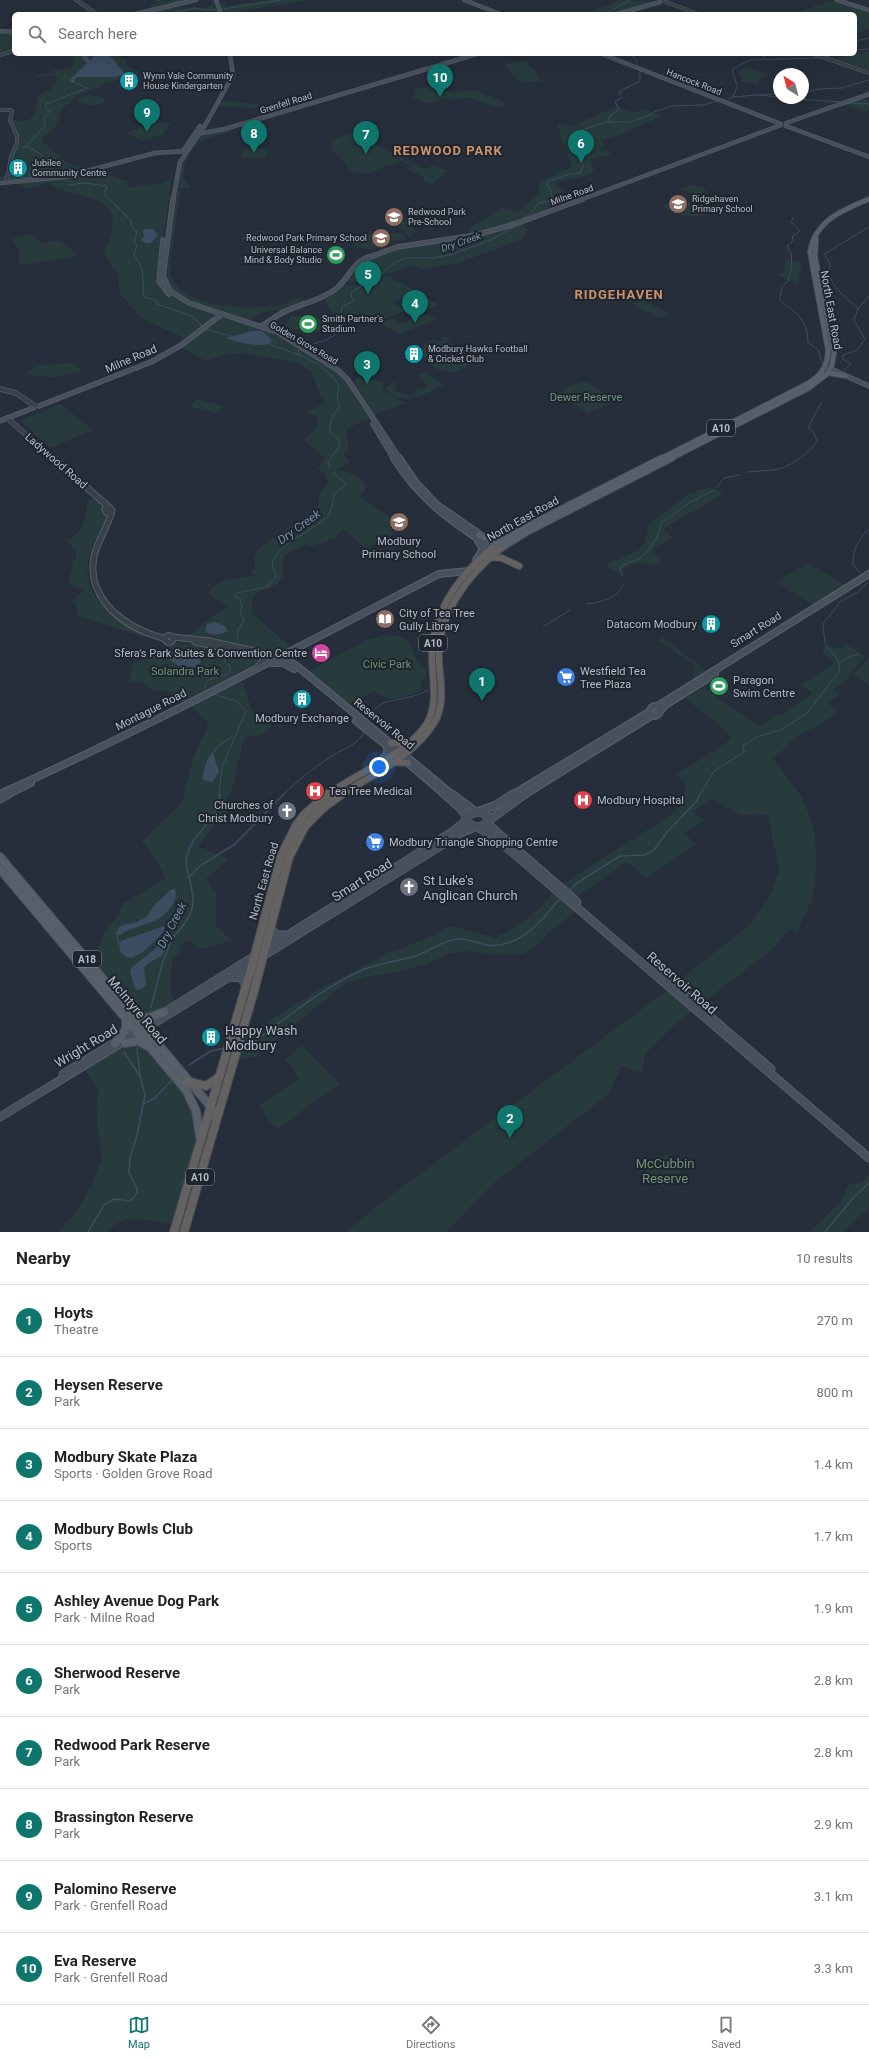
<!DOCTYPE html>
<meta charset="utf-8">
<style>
body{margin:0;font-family:Roboto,sans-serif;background:#f6f6f6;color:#222}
.compass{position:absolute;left:773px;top:68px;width:36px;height:36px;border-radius:50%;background:#fff;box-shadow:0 4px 16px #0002;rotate:324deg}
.you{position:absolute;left:379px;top:767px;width:14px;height:14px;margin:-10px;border:3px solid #fff;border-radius:50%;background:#1a73e8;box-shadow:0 0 0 6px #1a73e833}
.badge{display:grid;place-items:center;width:26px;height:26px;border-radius:50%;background:#0f766e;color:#fff;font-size:13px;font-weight:700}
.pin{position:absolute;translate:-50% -33px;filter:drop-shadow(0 1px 2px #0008)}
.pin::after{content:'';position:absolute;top:21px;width:14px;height:12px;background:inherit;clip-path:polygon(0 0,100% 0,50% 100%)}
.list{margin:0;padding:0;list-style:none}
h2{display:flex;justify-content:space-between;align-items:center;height:52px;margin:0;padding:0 16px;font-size:17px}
h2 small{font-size:13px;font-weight:400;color:#767676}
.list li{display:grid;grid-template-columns:26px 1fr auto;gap:12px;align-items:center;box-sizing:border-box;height:72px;padding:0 16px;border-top:1px solid #e0e0e0}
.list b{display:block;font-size:15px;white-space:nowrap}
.list p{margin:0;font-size:13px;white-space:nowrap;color:#767676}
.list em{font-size:13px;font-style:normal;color:#767676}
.icon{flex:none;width:22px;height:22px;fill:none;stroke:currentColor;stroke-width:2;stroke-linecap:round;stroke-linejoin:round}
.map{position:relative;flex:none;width:869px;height:1232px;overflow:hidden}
.search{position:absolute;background:#fff;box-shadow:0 4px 16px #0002;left:12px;right:12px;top:12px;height:44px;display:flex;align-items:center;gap:10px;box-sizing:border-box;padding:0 14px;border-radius:6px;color:#767676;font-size:15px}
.sheet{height:772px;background:#fff}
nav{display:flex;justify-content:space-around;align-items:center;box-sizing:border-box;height:56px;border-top:1px solid #e0e0e0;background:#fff;font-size:11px;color:#767676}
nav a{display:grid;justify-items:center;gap:2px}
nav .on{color:#0f766e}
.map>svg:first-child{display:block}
.green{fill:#283b3c}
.water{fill:#3c4d61}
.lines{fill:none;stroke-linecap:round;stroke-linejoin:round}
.stream-far1{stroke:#3c4d61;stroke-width:1}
.stream{stroke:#3c4d61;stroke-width:1.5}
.tertiary-far2-casing{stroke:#575e68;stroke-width:4}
.tertiary-far1-casing{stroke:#575e68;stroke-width:5.5}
.tertiary-casing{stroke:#575e68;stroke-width:7}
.secondary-far3-casing{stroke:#575e68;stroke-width:4.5}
.secondary-far2-casing{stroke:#575e68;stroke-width:5.5}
.secondary-far1-casing{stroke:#575e68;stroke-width:8}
.secondary-casing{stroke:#575e68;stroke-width:9}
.primary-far3-casing{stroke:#424953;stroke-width:4.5}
.primary-far2-casing{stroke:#424953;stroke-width:6}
.primary-far1-casing{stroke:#424953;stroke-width:8}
.primary-casing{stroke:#424953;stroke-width:10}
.trunk-far1-casing{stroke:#444b55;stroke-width:8}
.trunk-casing{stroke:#444b55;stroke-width:10}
.tertiary-far2{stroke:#38404a;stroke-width:3}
.tertiary-far1{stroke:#38404a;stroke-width:4}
.tertiary{stroke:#38404a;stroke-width:5}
.secondary-far3{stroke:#47505d;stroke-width:3.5}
.secondary-far2{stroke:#47505d;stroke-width:4}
.secondary-far1{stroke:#47505d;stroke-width:5.5}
.secondary{stroke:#47505d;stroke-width:7}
.primary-far3{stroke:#575f6a;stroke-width:3.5}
.primary-far2{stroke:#575f6a;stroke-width:4.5}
.primary-far1{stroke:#575f6a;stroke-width:6}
.primary{stroke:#575f6a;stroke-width:8}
.trunk-far1{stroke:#636260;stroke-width:6}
.trunk{stroke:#636260;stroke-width:8}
.labels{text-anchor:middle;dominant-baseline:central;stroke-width:4;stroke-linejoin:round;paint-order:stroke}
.far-poi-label{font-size:9px;fill:#b4bbc6;stroke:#1e252f;text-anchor:start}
.far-street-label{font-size:9px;fill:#b4bbc6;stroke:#1e252f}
.far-water-label{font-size:10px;font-style:italic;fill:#778da6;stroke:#1e252f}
.shield{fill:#1e252f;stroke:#878e99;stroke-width:1}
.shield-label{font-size:10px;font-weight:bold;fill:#b4bbc6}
.street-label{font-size:11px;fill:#b4bbc6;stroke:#1e252f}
.park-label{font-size:11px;fill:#6d9475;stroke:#1e252f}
.poi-label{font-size:11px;fill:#b4bbc6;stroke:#1e252f;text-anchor:start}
.water-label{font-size:12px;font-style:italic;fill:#778da6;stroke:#1e252f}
.far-district-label{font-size:13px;font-weight:bold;letter-spacing:1px;fill:#ca916a;stroke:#1e252f}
.near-street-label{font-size:13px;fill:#b4bbc6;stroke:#1e252f}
.near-poi-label{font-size:13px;fill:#b4bbc6;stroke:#1e252f;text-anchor:start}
.near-park-label{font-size:13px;fill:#6d9475;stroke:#1e252f}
</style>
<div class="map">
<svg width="869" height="1232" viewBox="0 0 869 1232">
<rect width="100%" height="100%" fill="#252e3a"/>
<g class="green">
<polygon points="155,0 163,0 165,2 171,0 196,0 135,14 126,14 152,8 149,6 158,2"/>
<polygon points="212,0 219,13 194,11 173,14 143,14 190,3 193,3 181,7 204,8 212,5"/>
<polygon points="265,0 309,0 222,14 221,2 225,2 226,6"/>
<path d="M622,0L658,2C636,8 614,19 592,11Z"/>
<polygon points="835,0 869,12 869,29 855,34 855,14 794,13"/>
<polygon points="0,32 14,33 14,53 11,52 0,55"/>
<polygon points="864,52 869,52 869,70 835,59"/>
<path d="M57,54H123L119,58L127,59L126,65L139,75L100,84L103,86C90,90 80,93 70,101L71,103L62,107C57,123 59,127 43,137L42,142L50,147L61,159L86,170L48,178L8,181V174L17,136L10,120L27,121L34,116L38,96L50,90L58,78L52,75L38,77V75L50,73L51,70L72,68L74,58Z"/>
<polygon points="519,61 528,61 529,66 533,68 542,81 519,82 504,65"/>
<polygon points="746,67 749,68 769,75 761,78 757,84 740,81 743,75 736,73"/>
<polygon points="435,86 451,93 475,90 508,104 496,108 468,97 456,100 447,98 426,104 412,97 415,94 415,89"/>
<polygon points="89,95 103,98 106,102 91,106 77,101 80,97"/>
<polygon points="859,97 869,101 869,110 865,112 842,103"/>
<polygon points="224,101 260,104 256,108 218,106 220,102"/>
<path d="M617,106L632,113L645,109L662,116L621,134L603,140L601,142L604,144L600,150L608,151L611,156H596L594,159H591L594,172L574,179L555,182V186L563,190L558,196V200L546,206L555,210L520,223L528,230L521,240L458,263L423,269L410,265C391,273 364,285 343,282L362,261L388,250L471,235L468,229L502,208L518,212L539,193L538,182L572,167L557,124L573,126Z"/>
<polygon points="145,122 171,123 161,135 141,141 127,133 139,128"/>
<path d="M229,130L232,131C202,140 187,142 183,178L192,188L176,189L181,162L197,137Z"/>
<path d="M352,133L425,169L434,165L448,172L442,174L445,176L439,178L433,184L426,183L422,176L406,168L411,166L401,161L365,174L349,170C348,159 332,157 331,145L335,138Z"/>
<polygon points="245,149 247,148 268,149 265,158 241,157"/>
<path d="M100,168L115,178L128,181L127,188L161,183L172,177L161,253L159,281L168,293L197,308L273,333L330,367L347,383L370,420H365L346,429L349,449L343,455L351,462L337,469L356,476L364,482L365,490L360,496L391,519V531L395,534L366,549L343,529L335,538L311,547L306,544L285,555C279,564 287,574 279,582C271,591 256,587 252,599V613L292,648L278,656L183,639L227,606L209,594L211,588L225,580L258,575L250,573L255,568L254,557L258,548L317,509L320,494L328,483L324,474L318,468L325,458L304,440C312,433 320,427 317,416L304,412L326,403L318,390L311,372L295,362L241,353L227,354L206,361L180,346L189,340L149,322L139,315L120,294L118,274L104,253C126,202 104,203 62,190C57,189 53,185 48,183L28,189L16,182L46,179Z"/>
<polygon points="693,184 708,190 697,195 679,189"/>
<polygon points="180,191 172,252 168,251 175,192"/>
<path d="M673,200L685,201L712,209C705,224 672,214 663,206Z"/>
<polygon points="405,221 408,221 416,233 411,235 412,236 409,237 402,229 396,227"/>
<polygon points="261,230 268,234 267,240 241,239 244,236"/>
<path d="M370,232L380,236L402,232L407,239L385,242L383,246C373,251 360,250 352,242L353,236Z"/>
<polygon points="30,234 43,243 60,241 80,256 19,265 20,252 12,239"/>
<path d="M168,253H172C171,260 169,268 171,275C183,309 244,309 274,306C282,306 292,300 300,297L308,302L282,312C272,306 257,314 249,320C229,314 175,303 166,283C162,274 166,263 168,253Z"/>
<polygon points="785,260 799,262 801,265 798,285 777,275 784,272"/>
<polygon points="388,276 416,291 392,302 406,311 376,322 362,313 335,317 323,298 335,292 344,284 359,285"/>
<polygon points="423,296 439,305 415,314 399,305"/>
<polygon points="642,300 670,314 659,318 632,304"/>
<polygon points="427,314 437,319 400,334 381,323 392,318 401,324"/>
<polygon points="291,316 331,319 325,332 284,329"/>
<path d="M441,336L448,337L451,341H444C455,344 468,349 469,362L466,367C434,389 399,333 444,341Z"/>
<polygon points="73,363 82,370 56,377 27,375 35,365"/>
<path d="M425,372L444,385C426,394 403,408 386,389L393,382L398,383L392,390L411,396L417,391L412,388L422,389L427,387L422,378L417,376Z"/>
<polygon points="359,376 382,382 383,390 405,403 375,415 354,383"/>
<polygon points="584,381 617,401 588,413 556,394 568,387"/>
<polygon points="198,399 224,406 216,414 190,406"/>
<polygon points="60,404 93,430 50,448 40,438 67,427 39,438 20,421"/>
<path d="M710,487L720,491L722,494C704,508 682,515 664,529L673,538L652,550L653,553L664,560L657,564L636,563L624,568L622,576L607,567V564L639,550L644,544L650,523L656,518L689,494Z"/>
<path d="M92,498H95L104,508L101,511L107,515V518C103,529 91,548 89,557C80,597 114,618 143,634L141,636L78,616L75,603L71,601L84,590L68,584L73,565L70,563L76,559V550L66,541C83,532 86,520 87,502Z"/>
<polygon points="808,563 845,585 813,605 776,582"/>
<polygon points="385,635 401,637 411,644 417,661 426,670 426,678 421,682 421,691 403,697 389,699 374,691 347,705 310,673 311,670 367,640"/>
<polygon points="663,637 703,668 704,673 694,680 692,674 695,668 694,665 657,640"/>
<path d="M174,643L198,645L257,657L260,660C253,671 197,695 182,702L166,690L154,691L143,682H129L132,663L149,659Z"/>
<path d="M846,644L865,656L851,672L848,680L833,689L840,694L827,703L839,711C822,724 804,732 787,744L789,747L772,757L801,796L814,827L817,864L812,900L797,931L790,929L775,947L699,1006L674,984L751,924L769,898L779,870L768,817L766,814L740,815L712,799L693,811L704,820L684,834L696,844L647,878L627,862L573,899L559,887L672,814L685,802V782L676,775L732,739L724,729L685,698L704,688L757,725L764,724L778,714L781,715L813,693L801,685L834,663L831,659L823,653V646L834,647L838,649Z"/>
<polygon points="869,658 869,685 853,675"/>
<path d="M234,682L243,683L255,719L272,726C264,736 256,736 244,737L232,790L226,800L227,814L218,820L198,847L229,859L206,879L216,893V926L232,941L200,949L190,940L181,945L180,953L172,959L170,988L174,1003L154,1016L131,1013L95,969L97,953L104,932L120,912L124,903L165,879C162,868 149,851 142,841L180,805L183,799L193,758L209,724L190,705Z"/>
<path d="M555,889L579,909L548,933L535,947L524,954H488L467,951L451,953L427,964L387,974L366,977L343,985L256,1056L234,1061L241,1034L251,1032L318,990L386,954L430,937L452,926L495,938C521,924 538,914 555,889Z"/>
<polygon points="670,988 694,1010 672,1027 645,1054 643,1072 621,1066 609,1094 495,1182 446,1232 345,1232 369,1214 373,1209"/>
<path d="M124,1043L150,1046L191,1101L200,1143L176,1224C157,1222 120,1210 109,1232H58L75,1213L92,1185L102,1156L97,1127L98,1089L83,1067Z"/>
<polygon points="302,1045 340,1084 278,1128 270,1122 259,1105 300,1078 285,1059"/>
<polygon points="666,1154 684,1169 662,1187 645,1171"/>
<polygon points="869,1174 869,1207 843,1232 809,1232 840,1202 848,1185 862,1182"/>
</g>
<g class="water">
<path d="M83,54H89L88,58L90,61L96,54C116,54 112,62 126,74L114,77H77L74,80L76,82L72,83L70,80L87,63L82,59Z"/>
<polygon points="146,229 153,229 158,235 151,243 146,243 140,240 144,237 143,231"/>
<path d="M252,331H262L272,340L271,343C264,348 233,342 227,338Z"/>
<path d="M214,622L225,626L228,631C221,635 212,637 205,631L207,624Z"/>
<polygon points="176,650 200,659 201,662 192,669 182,668 167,658 167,655"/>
<path d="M220,745L213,754L219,772L212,782L203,780C201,770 211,750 220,745Z"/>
<path d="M172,889H175C177,896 175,901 171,907C156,927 138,923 120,935L115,934L120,926L137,922L146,917L155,904Z"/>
<path d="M164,926L165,928L163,933C154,940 132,970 121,952C119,948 119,945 121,941Z"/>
<polygon points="177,933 161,956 147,964 144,968 146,986 138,990 135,988 130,972 131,968 155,949 162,939"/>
</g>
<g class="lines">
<g class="stream-far1">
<polyline points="165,6 180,0"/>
<polyline points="222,9 281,0"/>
<polyline points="158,14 173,13 194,8 208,10 216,9"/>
<polyline points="605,14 630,0"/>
<polyline points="855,41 869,38"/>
<polyline points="855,50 869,49"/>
<polyline points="629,54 635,58 638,65"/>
<polyline points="825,57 838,54"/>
<polyline points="763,58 768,54"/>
<polyline points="737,85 732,70 741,64 751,60 821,58"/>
<polyline points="803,93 819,89 842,88 869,80"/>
<polyline points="620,95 620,91 640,81 640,70"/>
<polyline points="762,95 779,93"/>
<polyline points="733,97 758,95 779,97"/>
<polyline points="785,98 840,102"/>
<polyline points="728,99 733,97 737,87"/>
<polyline points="848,103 869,104"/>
<polyline points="654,112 672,106 703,105 718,101"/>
<polyline points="608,122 630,122 652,114"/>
<polyline points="22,147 27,147"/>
<path d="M582,158C588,147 583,142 576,132L609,121L608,118L619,109L615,102L622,97"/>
<polyline points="28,174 33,176 50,174"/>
<polyline points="60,175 59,173 47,172 39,163 42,158 41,154 26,146 45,126 44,118 50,111 46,109 46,104 87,88 75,83"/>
<polyline points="0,178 3,178"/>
<polyline points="12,178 31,177"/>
<polyline points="68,185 84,183 107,186 104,194 131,221 132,227 137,232 134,242 137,245 134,254 142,268 144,297 156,300 157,304 192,316 203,327"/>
<polyline points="531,213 539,203 553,200 550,188 546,185 548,182 569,174 580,173 583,167 582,160"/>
<path d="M794,217L791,222L800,231L793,236L792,242L787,246L791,253L792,267L788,281L782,287L780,300C796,314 808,319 808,343L818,350L823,365"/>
<polyline points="522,219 529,215"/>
<path d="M858,309C845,296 825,284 830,264L824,254L869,227"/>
<polyline points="205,329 231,336"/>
<path d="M269,344C294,354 325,360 339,386L337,397L339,407C333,415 329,422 330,432L339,440L340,445L328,462L330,467"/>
<path d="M304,347C315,343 336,340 340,327C342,321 341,313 342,307L355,300L352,299L351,292L373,280L365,274L382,273L396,262L404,258H435L453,254L491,240L518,225"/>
<polyline points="299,350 298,353 300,355"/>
<polyline points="842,372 851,364 843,359 843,355 857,350 865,339 854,320 858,309 869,296"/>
<path d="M747,472C757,471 768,471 778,469C790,467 813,451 817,440L813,432L809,429V426L821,403"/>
<polyline points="717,487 724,478 739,475"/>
<path d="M622,575L620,568C628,560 636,562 643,556C652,548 659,535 661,523L689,503L714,490"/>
<path d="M862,575L853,565C852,550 859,539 869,529"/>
<path d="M587,604C602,602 618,598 624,583"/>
<polyline points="543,627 570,610"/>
<path d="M237,641L238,629L244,621L240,611L242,607L240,599L235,596L237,593L267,587L276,577L272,565C274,545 313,531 327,517C332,511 333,502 334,494L347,484L333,473"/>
<polyline points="842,662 849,657 859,654"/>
<polyline points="205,688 206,682 209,680 230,673 230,666 225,663 225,653"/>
<polyline points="213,694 236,701 246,711 222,767 219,795"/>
<path d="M367,721C376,694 405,704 428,690"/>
<polyline points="218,746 233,736"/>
<path d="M283,795C297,781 312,769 329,758C341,749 358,746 365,731"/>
<polyline points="700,795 714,771 744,752 742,746 759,736 781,730 807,713 840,670 838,660 825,643 823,624 840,602 858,592 868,582"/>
</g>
<g class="stream">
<polyline points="189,877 200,866 235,844 284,794"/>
<polyline points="569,891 577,883 620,856 645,855 654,850 667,832 696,802 700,794"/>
<path d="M177,933C195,912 196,903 189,877C187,870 185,863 187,856C192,832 217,824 220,794"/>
<polyline points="117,936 119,944"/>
<polyline points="151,1007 163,961 173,937"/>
<path d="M242,1047L248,1046C286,1019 322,987 365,969C382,962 401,961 418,955C432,950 445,939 460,939C469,939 478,944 487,945C519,949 542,921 560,898"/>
<polyline points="124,1052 139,1075"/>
<polyline points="189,1065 211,1051 225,1048"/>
<polyline points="143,1104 154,1099 171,1081"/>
<polyline points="88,1232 104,1205 114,1199 130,1201 137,1193 137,1188 129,1173 130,1158 137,1135 145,1095 140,1076 137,1048"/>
<polyline points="825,1232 854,1197 869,1183"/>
</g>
<g class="tertiary-far2-casing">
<g id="tertiary-far2">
<polyline points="76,0 97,14"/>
<polyline points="663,1 698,14"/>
<polyline points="814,54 869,73"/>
<polyline points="0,55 14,51"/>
<polyline points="0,110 10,110"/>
<polyline points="8,174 6,178 7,182 11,157 17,143 17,136 10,120 12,111"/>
</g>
</g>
<g class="tertiary-far1-casing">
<g id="tertiary-far1">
<polyline points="0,389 16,393 35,406"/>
<polyline points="7,418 54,459"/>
</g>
</g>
<g class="tertiary-casing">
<g id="tertiary">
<polyline points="53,458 110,508"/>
<circle cx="108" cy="510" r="3"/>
<path d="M112,511C108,527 97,541 94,557C87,592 114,619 145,632C151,635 158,636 165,639"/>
<circle cx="169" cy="639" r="3.5"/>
<polyline points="173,637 209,641 278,656"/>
<polyline points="195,642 234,650"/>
<polyline points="258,667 264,660 261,654"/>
</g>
</g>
<g class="secondary-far3-casing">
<g id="secondary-far3">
<polyline points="216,0 221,14"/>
<polyline points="464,0 500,14"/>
<polyline points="837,0 869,10"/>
<polyline points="135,14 196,0"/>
<polyline points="618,14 660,2"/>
<polyline points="0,31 14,32"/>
<polyline points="602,54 781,124"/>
<polyline points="786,123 869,94"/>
<polyline points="786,126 869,157"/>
<polyline points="197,134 225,129 477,54"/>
<polyline points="183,151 200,126"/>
<polyline points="0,183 64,177 155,153 187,151"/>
<polyline points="173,200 180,162 207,122 233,75 230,54"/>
<polyline points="580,200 781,125"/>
</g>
</g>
<g class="secondary-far2-casing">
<g id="secondary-far2">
<polyline points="173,199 163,276 170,291 189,303 277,332 339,371 348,380 400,459"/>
<polyline points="163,240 159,281 169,294"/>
<polyline points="372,256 397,247 476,235 518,223 583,199"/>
<path d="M261,326C268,322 275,317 282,313C299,304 323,300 338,287C349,277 357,256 374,256L368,258"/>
<polyline points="819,376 827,371 833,370 869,386"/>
<polyline points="39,406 151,362 180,346 222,314"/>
<polyline points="0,421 33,408"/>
<polyline points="373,424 394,459"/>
</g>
</g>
<g class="secondary-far1-casing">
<g id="secondary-far1">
<path d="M394,458C420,501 454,523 495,550"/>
<polyline points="399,458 416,483 437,505 482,536"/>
<polyline points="476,560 483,549 478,541"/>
<polyline points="279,656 297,666 453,795"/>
<polyline points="273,663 283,663 294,669"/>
<circle cx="655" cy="711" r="5"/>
<polyline points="656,707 869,574"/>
<polyline points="660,711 667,704 715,674"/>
<polyline points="356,721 398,755"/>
<polyline points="404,760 445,795"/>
<polyline points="381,761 387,754 387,745"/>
<path d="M0,794C149,727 294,649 439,574L468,571"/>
<polyline points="7,795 31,783"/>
<polyline points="512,795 649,712"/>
<polyline points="524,795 653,715"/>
</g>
</g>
<g class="secondary-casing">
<g id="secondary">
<polyline points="444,794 461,809 467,818"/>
<polyline points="452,794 476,812"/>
<polyline points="0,799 9,794"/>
<polyline points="477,812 496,805 513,794"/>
<path d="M477,812L484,813L488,817L487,823C479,828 474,828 467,822L468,815Z"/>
<polyline points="488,821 525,794"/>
<polyline points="488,822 491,827 577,902"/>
<polyline points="479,828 498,840 869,1158"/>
<polyline points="271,928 276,935 285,935"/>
<polyline points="263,956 463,832 475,827"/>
<polyline points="656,970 771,1069"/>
<polyline points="231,977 241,978 246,985"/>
<polyline points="162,1014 452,832 467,820"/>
<polyline points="63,1074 155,1018"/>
<polyline points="0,1117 254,962"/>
</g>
</g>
<g class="primary-far3-casing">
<polyline id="primary-far3" points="867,200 869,199"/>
</g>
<g class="primary-far2-casing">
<g id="primary-far2">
<polyline points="828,373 846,376"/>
<path d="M660,459L805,385C820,377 828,367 828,350L810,252C815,221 842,210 869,199"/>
<polyline points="670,459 809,388 827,374 832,365 834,353 815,256 816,239"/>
</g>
</g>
<g class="primary-far1-casing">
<g id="primary-far1">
<polyline points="479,535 493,541 502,540"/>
<polyline points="492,548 518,531 662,458"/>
<polyline points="500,549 527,532 672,458"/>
</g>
</g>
<g class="primary-casing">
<g id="primary">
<polyline points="0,857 211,1107 216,1121"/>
<polyline points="0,869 186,1090 196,1111 200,1137"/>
<polyline points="133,1014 148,1018 164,1012"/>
<polyline points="115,1043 126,1029 126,1017"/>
<polyline points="125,1043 138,1041 148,1046"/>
</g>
</g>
<g class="trunk-far1-casing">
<g id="trunk-far1">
<polyline points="489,557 502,558 519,566"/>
<polyline points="391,743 406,743"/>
<polyline points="391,762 408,763"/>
<path d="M327,795C355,774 407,754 426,725C439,704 432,680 432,657C432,612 460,575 492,548"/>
<path d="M341,795C372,775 414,756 434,723C446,704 440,681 439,660C437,615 467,576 500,549"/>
</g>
</g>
<g class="trunk-casing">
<g id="trunk">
<polyline points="187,1081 206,1086 219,1077"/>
<polyline points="174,1232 253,962 281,856 296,826 305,814 328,794"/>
<polyline points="184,1232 254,991 289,857 305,826 324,807 342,794"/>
</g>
</g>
<use href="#tertiary-far2" class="tertiary-far2"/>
<use href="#tertiary-far1" class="tertiary-far1"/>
<use href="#tertiary" class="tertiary"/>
<use href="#secondary-far3" class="secondary-far3"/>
<use href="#secondary-far2" class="secondary-far2"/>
<use href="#secondary-far1" class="secondary-far1"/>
<use href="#secondary" class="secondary"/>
<use href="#primary-far3" class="primary-far3"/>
<use href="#primary-far2" class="primary-far2"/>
<use href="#primary-far1" class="primary-far1"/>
<use href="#primary" class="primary"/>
<use href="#trunk-far1" class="trunk-far1"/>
<use href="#trunk" class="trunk"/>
</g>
<defs>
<g id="building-disc" transform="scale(1)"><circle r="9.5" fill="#0f9aa8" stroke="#1e252f"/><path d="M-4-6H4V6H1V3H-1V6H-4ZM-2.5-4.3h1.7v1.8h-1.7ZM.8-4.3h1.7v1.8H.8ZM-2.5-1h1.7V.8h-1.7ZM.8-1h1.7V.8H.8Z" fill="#fff"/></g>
<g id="school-disc" transform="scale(1)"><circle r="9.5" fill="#8d6e63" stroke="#1e252f"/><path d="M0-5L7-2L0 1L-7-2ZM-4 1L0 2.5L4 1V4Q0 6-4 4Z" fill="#fff"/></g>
<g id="stadium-disc" transform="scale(1)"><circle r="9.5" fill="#2e9e5b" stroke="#1e252f"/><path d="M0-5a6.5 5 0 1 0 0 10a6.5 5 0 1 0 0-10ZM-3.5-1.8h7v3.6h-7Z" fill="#fff"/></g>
<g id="library-disc" transform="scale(1)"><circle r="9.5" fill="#8d6e63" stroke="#1e252f"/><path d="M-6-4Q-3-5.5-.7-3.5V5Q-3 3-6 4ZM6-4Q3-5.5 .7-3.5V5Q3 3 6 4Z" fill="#fff"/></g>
<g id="hotel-disc" transform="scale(1)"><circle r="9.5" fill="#d1479c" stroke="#1e252f"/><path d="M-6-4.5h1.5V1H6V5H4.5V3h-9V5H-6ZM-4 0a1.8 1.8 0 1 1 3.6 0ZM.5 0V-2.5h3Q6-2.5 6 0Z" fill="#fff"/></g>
<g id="supermarket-disc" transform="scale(1)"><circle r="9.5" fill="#3f7fe0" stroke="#1e252f"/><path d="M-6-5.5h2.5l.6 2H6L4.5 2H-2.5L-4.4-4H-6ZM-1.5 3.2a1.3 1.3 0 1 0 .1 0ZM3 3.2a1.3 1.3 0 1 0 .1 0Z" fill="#fff"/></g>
<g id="hospital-disc" transform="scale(1)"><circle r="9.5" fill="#e0444e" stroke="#1e252f"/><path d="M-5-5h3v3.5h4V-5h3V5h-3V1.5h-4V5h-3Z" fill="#fff"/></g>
<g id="church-disc" transform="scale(1)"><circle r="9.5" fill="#6b7280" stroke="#1e252f"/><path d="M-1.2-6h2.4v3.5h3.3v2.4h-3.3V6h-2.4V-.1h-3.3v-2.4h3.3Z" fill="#fff"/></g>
</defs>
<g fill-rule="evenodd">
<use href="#building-disc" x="129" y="81"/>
<use href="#building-disc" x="18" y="168"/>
<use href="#school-disc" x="678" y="204"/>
<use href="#school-disc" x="394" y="217"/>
<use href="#school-disc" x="381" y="238"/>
<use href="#stadium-disc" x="336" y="255"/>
<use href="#stadium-disc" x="308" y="324"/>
<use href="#building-disc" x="414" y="354"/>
<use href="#school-disc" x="399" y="522"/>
<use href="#library-disc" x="385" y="619"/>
<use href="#building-disc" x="711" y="624"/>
<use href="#hotel-disc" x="321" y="653"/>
<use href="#supermarket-disc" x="566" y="677"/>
<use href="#stadium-disc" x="719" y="686"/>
<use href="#building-disc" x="302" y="699"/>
<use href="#hospital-disc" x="315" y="791"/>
<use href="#hospital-disc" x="583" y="800"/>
<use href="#church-disc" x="287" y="811"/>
<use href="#supermarket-disc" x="375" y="842"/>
<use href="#church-disc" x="409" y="887"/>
<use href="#building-disc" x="211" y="1037"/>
</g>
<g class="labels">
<g class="far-poi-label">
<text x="143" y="76">Wynn Vale Community<tspan x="143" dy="10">House Kindergarten</tspan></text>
<text x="32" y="163">Jubilee<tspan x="32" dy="10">Community Centre</tspan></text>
<text x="692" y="199">Ridgehaven<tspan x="692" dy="10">Primary School</tspan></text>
<text x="408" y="212">Redwood Park<tspan x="408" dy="10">Pre-School</tspan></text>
<text x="367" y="238" text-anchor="end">Redwood Park Primary School</text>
<text x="322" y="250" text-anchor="end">Universal Balance<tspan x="322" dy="10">Mind &amp; Body Studio</tspan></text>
<text x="322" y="319">Smith Partner's<tspan x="322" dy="10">Stadium</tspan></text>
<text x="428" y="349">Modbury Hawks Football<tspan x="428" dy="10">&amp; Cricket Club</tspan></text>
</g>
<g class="far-street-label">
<text transform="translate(694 82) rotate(21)">Hancock Road</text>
<text transform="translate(286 103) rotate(-17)">Grenfell Road</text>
<text transform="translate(572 195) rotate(-20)">Milne Road</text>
<text transform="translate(304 343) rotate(30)">Golden Grove Road</text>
</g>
<g class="far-water-label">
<text transform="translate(461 242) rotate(-19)">Dry Creek</text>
</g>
<g class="shield">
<rect x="707" y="420" width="28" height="16" rx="3"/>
<rect x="419" y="635" width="28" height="16" rx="3"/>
<rect x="73" y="951" width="28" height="16" rx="3"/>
<rect x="186" y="1169" width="28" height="16" rx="3"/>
</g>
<g class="shield-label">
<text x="721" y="428">A10</text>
<text x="433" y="643">A10</text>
<text x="87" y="959">A18</text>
<text x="200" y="1177">A10</text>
</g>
<g class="street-label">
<text transform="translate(831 310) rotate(80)">North East Road</text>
<text transform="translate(131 359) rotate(-23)">Milne Road</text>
<text transform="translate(56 461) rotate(41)">Ladywood Road</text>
<text transform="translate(523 519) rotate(-29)">North East Road</text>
<text transform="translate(756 630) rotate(-32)">Smart Road</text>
<text transform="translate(151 710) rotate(-27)">Montague Road</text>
<text transform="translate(384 724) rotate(39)">Reservoir Road</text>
<text transform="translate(264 881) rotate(-74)">North East Road</text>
</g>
<g class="park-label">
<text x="586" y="397">Dewer Reserve</text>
<text x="387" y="664">Civic Park</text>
<text x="185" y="671">Solandra Park</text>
</g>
<g class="poi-label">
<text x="399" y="541" text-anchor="middle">Modbury<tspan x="399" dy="13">Primary School</tspan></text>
<text x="399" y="613">City of Tea Tree<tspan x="399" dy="13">Gully Library</tspan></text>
<text x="697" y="624" text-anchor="end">Datacom Modbury</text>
<text x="307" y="653" text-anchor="end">Sfera's Park Suites &amp; Convention Centre</text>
<text x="580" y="671">Westfield Tea<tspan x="580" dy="13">Tree Plaza</tspan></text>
<text x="733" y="680">Paragon<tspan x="733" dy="13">Swim Centre</tspan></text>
<text x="302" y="718" text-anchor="middle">Modbury Exchange</text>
<text x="329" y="791">Tea Tree Medical</text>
<text x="597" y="800">Modbury Hospital</text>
<text x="273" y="805" text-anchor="end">Churches of<tspan x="273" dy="13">Christ Modbury</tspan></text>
<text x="389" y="842">Modbury Triangle Shopping Centre</text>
</g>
<g class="water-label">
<text transform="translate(299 527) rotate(-36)">Dry Creek</text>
<text transform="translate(172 925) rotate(-63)">Dry Creek</text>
</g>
<g class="far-district-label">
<text x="448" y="150">REDWOOD PARK</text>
<text x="619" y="294">RIDGEHAVEN</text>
</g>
<g class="near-street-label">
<text transform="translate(362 880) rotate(-32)">Smart Road</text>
<text transform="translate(682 983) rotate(41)">Reservoir Road</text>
<text transform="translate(137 1010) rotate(50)">McIntyre Road</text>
<text transform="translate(86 1046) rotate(-31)">Wright Road</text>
</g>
<g class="near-poi-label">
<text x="423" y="880">St Luke's<tspan x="423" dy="15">Anglican Church</tspan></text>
<text x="225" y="1030">Happy Wash<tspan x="225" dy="15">Modbury</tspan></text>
</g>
<g class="near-park-label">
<text x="665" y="1163">McCubbin<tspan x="665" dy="15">Reserve</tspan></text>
</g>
</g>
</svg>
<svg class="compass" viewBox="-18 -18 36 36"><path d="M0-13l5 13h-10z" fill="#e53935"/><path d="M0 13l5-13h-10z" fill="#767676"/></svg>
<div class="you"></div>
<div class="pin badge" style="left:482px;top:701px">1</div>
<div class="pin badge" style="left:510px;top:1138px">2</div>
<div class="pin badge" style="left:367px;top:384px">3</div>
<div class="pin badge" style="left:415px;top:323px">4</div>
<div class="pin badge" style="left:368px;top:294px">5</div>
<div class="pin badge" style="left:581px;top:163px">6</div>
<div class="pin badge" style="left:366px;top:154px">7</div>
<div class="pin badge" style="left:254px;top:153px">8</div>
<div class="pin badge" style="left:147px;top:132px">9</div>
<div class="pin badge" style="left:440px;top:97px">10</div>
<div class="search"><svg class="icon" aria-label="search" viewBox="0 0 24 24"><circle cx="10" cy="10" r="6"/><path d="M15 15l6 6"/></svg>Search here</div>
</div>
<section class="sheet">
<h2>Nearby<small>10 results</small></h2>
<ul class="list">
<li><span class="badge">1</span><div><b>Hoyts</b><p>Theatre</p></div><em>270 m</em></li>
<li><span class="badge">2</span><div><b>Heysen Reserve</b><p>Park</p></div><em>800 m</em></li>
<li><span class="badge">3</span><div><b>Modbury Skate Plaza</b><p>Sports · Golden Grove Road</p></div><em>1.4 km</em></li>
<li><span class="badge">4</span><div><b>Modbury Bowls Club</b><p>Sports</p></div><em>1.7 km</em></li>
<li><span class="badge">5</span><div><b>Ashley Avenue Dog Park</b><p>Park · Milne Road</p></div><em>1.9 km</em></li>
<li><span class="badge">6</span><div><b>Sherwood Reserve</b><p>Park</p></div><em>2.8 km</em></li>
<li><span class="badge">7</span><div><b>Redwood Park Reserve</b><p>Park</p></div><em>2.8 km</em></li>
<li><span class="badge">8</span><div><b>Brassington Reserve</b><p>Park</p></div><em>2.9 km</em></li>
<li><span class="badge">9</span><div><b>Palomino Reserve</b><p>Park · Grenfell Road</p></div><em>3.1 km</em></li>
<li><span class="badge">10</span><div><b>Eva Reserve</b><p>Park · Grenfell Road</p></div><em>3.3 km</em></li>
</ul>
</section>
<nav>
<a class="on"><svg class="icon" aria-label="map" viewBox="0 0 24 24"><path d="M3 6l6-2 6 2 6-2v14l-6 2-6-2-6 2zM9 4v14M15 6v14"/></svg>Map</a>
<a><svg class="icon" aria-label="directions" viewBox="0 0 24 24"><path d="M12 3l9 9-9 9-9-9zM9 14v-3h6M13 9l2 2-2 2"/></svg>Directions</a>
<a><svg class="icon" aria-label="saved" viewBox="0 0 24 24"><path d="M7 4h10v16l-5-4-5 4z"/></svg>Saved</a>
</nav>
